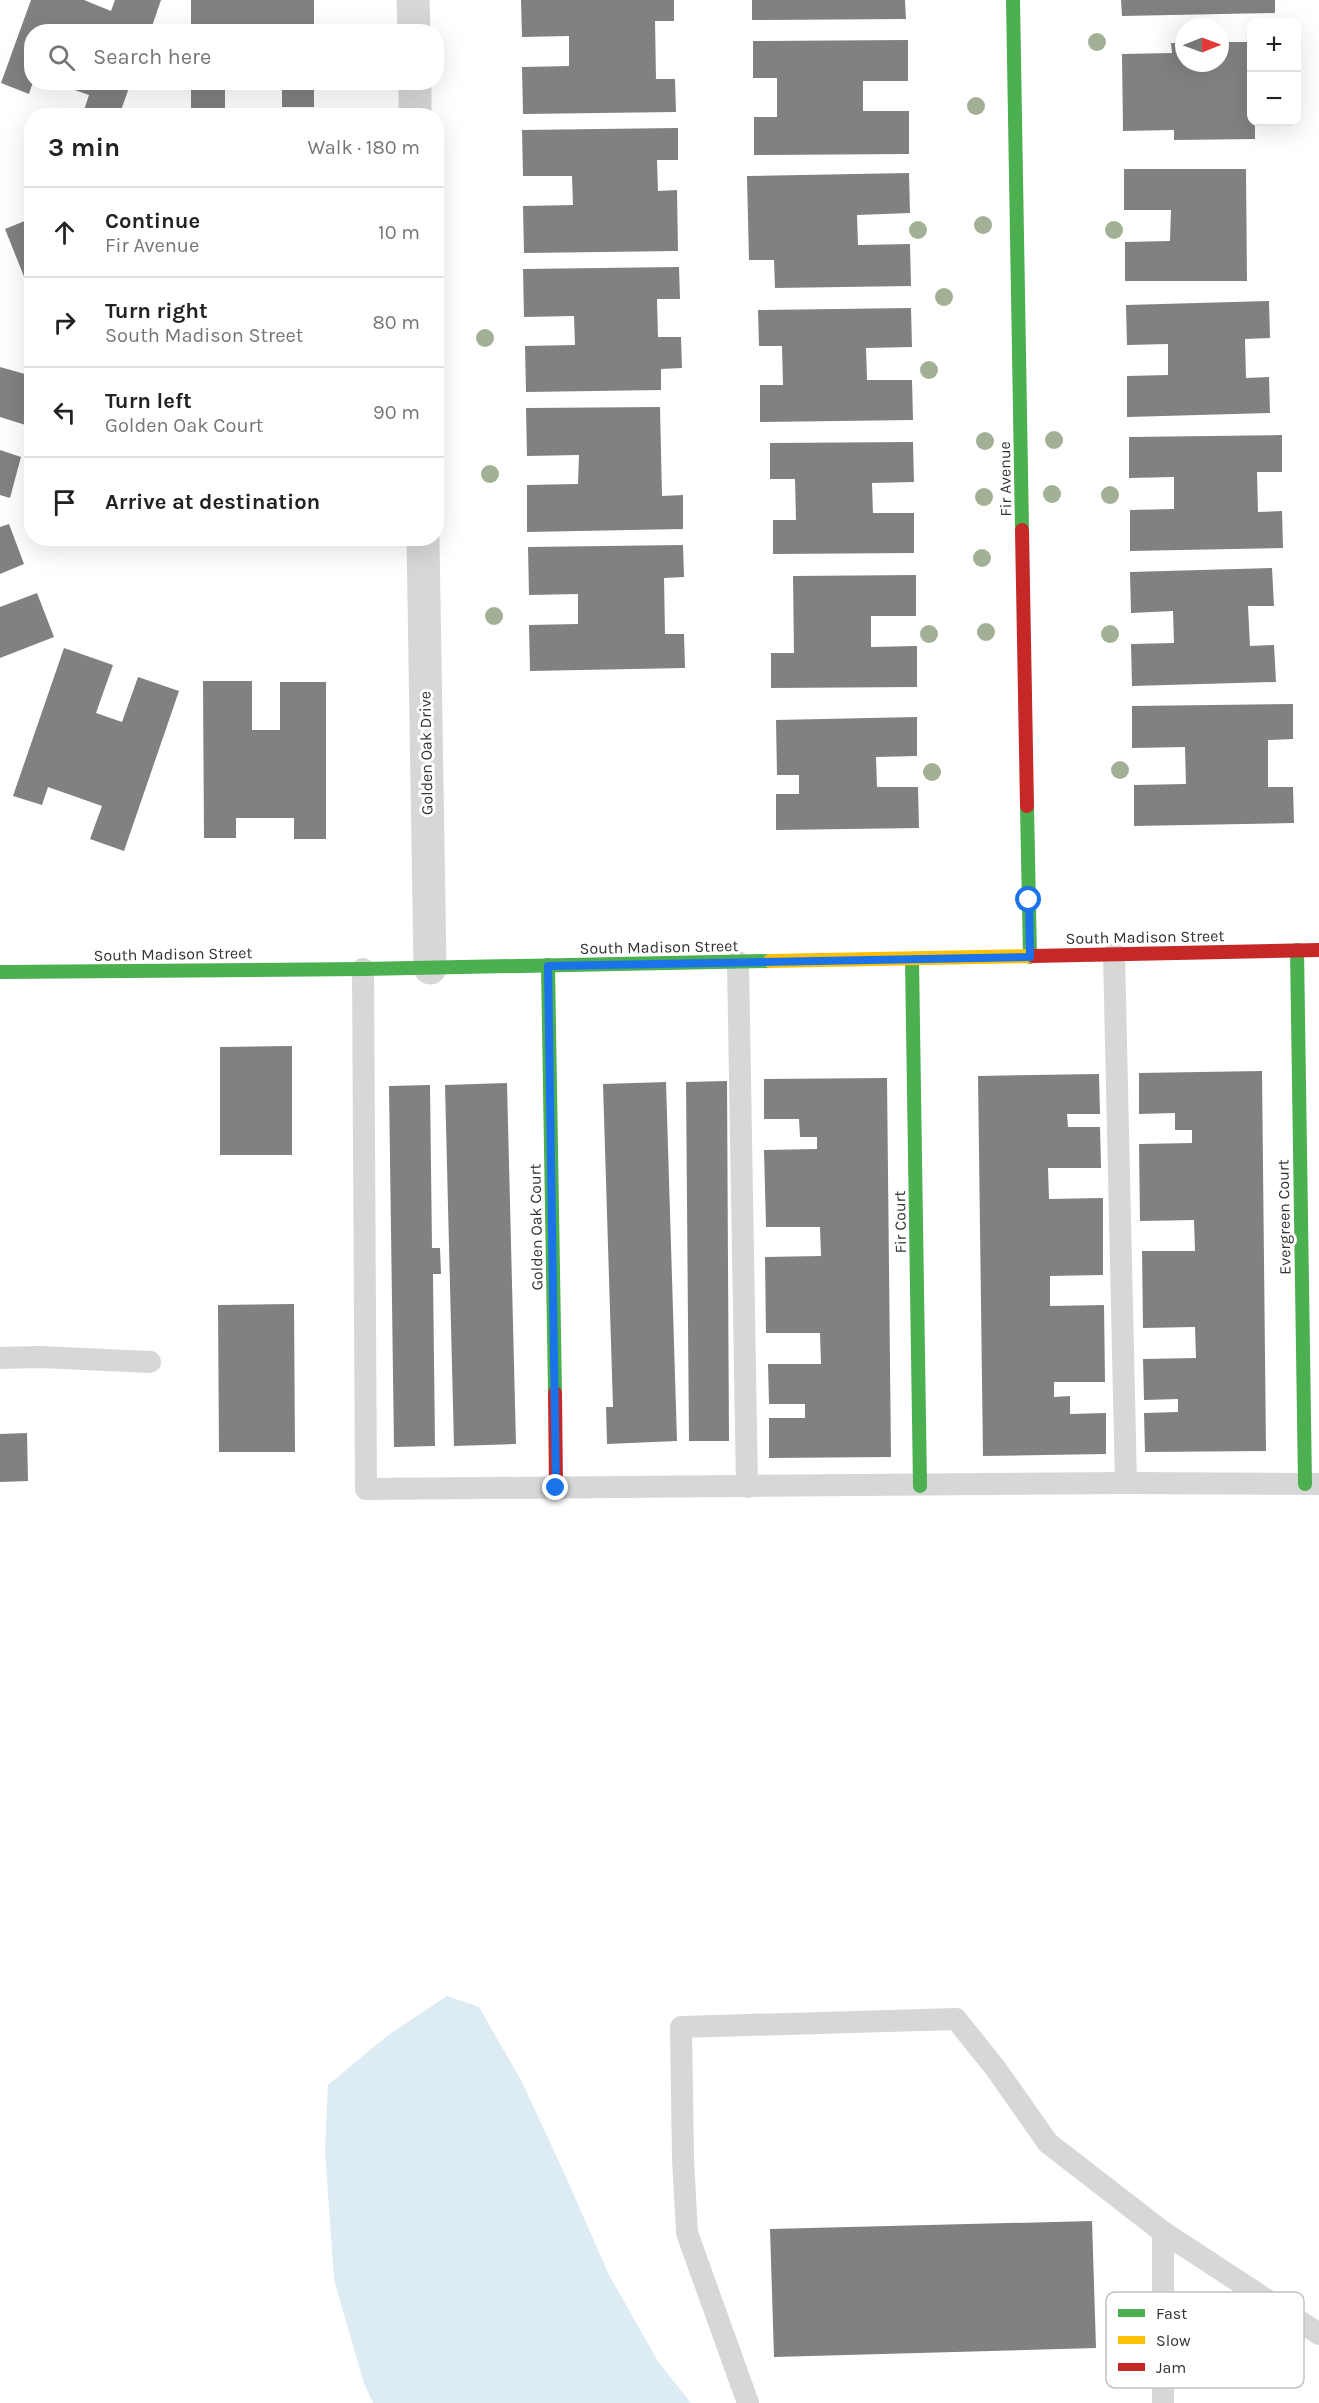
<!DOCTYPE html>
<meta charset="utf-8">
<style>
body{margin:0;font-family:Karla,sans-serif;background:#f2f2f2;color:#222}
.controls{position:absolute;right:18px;top:18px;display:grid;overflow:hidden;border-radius:12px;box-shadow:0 6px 24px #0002}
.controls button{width:54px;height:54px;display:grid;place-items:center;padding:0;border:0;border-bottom:2px solid #e0e0e0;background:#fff;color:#222;font:30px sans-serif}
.compass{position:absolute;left:1175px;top:18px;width:54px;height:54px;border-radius:50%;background:#fff;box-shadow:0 6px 24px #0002;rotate:89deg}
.stop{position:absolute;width:18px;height:18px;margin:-14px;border:4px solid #1a73e8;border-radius:50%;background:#fff}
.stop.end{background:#1a73e8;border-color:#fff;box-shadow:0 2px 6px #0008}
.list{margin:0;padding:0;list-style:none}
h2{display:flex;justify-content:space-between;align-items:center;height:78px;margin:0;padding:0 24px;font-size:26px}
h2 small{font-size:20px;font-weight:400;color:#767676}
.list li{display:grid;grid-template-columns:39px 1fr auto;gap:18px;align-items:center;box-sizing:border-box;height:90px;padding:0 24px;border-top:2px solid #e0e0e0}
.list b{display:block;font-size:22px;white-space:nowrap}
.list p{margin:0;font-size:20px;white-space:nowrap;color:#767676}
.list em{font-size:20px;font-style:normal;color:#767676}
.icon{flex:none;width:33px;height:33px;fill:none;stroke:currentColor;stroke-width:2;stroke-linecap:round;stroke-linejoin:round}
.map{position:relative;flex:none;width:1319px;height:2403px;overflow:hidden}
.search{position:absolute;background:#fff;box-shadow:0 6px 24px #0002;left:24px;top:24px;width:420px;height:66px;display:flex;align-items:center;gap:15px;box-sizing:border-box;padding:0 21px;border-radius:24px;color:#767676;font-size:22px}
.panel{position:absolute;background:#fff;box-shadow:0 6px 24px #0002;left:24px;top:108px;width:420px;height:438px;border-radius:24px}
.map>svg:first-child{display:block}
.water{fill:#ddebf3}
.building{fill:#818181}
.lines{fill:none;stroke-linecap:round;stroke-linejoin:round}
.lane{stroke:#d7d7d7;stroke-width:22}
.street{stroke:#d7d7d7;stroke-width:33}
.fast{stroke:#4caf50;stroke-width:14}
.slow{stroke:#ffc107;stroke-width:14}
.jam{stroke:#c62828;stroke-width:14}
.tree{fill:#a2b095}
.route{stroke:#1a73e8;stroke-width:8}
.labels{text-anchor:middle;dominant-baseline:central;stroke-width:6;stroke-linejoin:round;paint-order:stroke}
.street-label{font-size:16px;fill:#333;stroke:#fff}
.key{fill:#fff;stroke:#c2c2c2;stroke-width:1.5}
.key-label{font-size:16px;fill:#333}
</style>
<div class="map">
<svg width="1319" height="2403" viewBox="0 0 1319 2403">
<rect width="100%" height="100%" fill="#fff"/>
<polygon class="water" points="447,1996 479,2007 522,2082 566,2177 609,2275 659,2363 691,2403 373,2403 364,2383 334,2280 325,2150 328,2085 387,2036"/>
<g class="building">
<polygon points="31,0 84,0 111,11 115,0 161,0 150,32 32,32 33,82 29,94 1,83"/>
<rect x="191" y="0" width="123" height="32"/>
<polygon points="521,0 674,0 674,21 655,21 656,79 675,79 676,112 523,114 522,67 569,66 569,36 522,37"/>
<polygon points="752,0 905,0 906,19 752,20"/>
<polygon points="1121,0 1275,0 1275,13 1122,16"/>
<polygon points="908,40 908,81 863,81 863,111 909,111 909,154 754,155 754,117 777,117 777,78 753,78 753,41"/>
<polygon points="1220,42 1252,42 1252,122 1255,122 1255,139 1174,140 1174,130 1123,131 1122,54 1172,53 1171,43 1184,43 1184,63 1220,63"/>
<polygon points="131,82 119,116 82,116 89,95 55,83"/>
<polygon points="191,82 314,82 314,107 282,107 282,86 225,87 225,108 191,109"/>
<polygon points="678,128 678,160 657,160 658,191 677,190 678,251 524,253 523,206 573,205 572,176 523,176 522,130"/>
<polygon points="1124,169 1246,169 1247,281 1125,281 1125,242 1170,241 1171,210 1124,210"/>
<polygon points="909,173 910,213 857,215 858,245 910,244 911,286 775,288 774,260 749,260 747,176"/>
<polygon points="32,218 32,294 31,294 5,229"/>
<polygon points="679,267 680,299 657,299 658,337 681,337 682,368 661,369 661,390 526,392 525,346 575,345 574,316 524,317 523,269"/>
<polygon points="1269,301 1270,338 1245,339 1246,378 1269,377 1270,413 1127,417 1127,376 1168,375 1168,344 1127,345 1126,305"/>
<polygon points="911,308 912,347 866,348 867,380 912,380 913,420 760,422 760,385 783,385 782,346 759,346 758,310"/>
<polygon points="0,367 32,376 32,427 0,417"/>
<polygon points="660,407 662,496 683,495 683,529 527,532 527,485 578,484 579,455 527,456 526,408"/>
<polygon points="1282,435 1282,472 1257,472 1258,512 1282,511 1283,548 1130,551 1130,510 1174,509 1174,477 1129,478 1129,437"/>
<polygon points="913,442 914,482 872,483 873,513 914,513 914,553 773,554 773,520 796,520 795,479 770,479 770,443"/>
<polygon points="0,450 21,457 10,498 0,495"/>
<polygon points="9,524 24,564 0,574 0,527"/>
<polygon points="683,545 684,577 664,578 665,634 684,634 685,668 530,671 529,625 578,624 578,594 529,595 528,547"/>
<polygon points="1272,568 1274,606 1248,606 1250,646 1274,645 1276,682 1132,686 1131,644 1174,643 1173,611 1131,613 1130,572"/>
<polygon points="916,575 916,616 871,616 871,647 917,646 917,687 771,688 771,653 794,653 793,576"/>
<polygon points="37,593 54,637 0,658 0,607"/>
<polygon points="64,648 113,665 96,713 122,722 138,677 179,691 124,851 90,839 102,806 48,787 42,805 13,796"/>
<polygon points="203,681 252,681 252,730 280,730 280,682 326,682 326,839 294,839 294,818 236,818 236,838 204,838"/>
<polygon points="1293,704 1293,739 1268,740 1268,787 1293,787 1294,823 1134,826 1134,785 1186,784 1185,747 1132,748 1132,706"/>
<polygon points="917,717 917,756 876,757 877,787 918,787 919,828 776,830 776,794 799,794 799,775 777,775 776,720"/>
<polygon points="292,1046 292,1155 220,1155 220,1047"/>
<polygon points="1262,1071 1266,1451 1145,1452 1144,1413 1178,1412 1178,1399 1144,1400 1143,1359 1196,1358 1195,1327 1143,1328 1142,1251 1195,1251 1194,1220 1140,1221 1139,1144 1192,1143 1192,1130 1175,1130 1175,1113 1139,1114 1139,1073"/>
<polygon points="1099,1074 1100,1114 1067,1114 1068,1127 1100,1127 1101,1168 1048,1168 1049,1199 1103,1198 1103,1275 1050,1276 1050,1306 1104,1305 1105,1382 1054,1382 1054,1397 1070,1396 1070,1414 1106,1413 1106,1454 983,1456 978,1076"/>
<polygon points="887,1078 891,1457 769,1458 769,1418 805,1418 805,1404 769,1404 768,1364 821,1364 820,1333 766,1333 765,1257 821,1256 820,1227 766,1227 764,1150 817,1149 817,1137 800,1137 799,1119 764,1119 764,1079"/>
<polygon points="727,1081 729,1441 689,1441 686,1082"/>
<polygon points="666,1082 677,1441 607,1444 606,1407 613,1407 603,1084"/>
<polygon points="507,1083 516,1444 454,1446 445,1085"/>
<polygon points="430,1085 432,1248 440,1248 441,1274 433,1274 435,1446 394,1447 389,1086"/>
<polygon points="294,1304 295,1452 219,1452 218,1305"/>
<polygon points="27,1433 28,1481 0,1482 0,1434"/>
<polygon points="1092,2221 1096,2348 774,2357 770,2229"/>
</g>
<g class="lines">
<g class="lane">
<polyline points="1114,954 1126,1483"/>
<polyline points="738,962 747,1487"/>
<polyline points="363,969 366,1489 1126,1483 1318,1484"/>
<polyline points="0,1358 40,1357 150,1362"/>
<polyline points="1163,2232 1319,2334"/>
<polyline points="748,2403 687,2233 683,2159 681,2027 956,2019 996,2069 1048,2143 1163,2232 1163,2403"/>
</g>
<g class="street">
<polyline points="413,0 414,32"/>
<polyline points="415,82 415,116"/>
<polyline points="423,538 430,968"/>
</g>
<g class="fast">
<polyline points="1013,0 1022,530"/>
<polyline points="1027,806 1030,957"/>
<polyline points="1297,950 1305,1484"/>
<polyline points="912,959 920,1486"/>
<polyline points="548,965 555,1393"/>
<polyline points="0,972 363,969 770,961"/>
</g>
<polyline class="slow" points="770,961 1033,956"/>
<g class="jam">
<polyline points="1022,530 1027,806"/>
<polyline points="1033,956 1319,950"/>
<polyline points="555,1393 556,1488"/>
</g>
</g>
<g class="tree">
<circle cx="1097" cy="42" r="9"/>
<circle cx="976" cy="106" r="9"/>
<circle cx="983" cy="225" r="9"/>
<circle cx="918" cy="230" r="9"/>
<circle cx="1114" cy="230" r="9"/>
<circle cx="944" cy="297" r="9"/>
<circle cx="485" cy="338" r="9"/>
<circle cx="929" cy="370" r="9"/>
<circle cx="1054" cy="440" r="9"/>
<circle cx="985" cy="441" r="9"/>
<circle cx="490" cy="474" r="9"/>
<circle cx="1052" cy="494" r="9"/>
<circle cx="1110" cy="495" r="9"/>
<circle cx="984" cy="497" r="9"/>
<circle cx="982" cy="558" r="9"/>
<circle cx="494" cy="616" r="9"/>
<circle cx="986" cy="632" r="9"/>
<circle cx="929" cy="634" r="9"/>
<circle cx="1110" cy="634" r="9"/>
<circle cx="1120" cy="770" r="9"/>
<circle cx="932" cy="772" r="9"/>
</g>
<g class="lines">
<polyline class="route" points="556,1488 548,966 1030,957 1029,900"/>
</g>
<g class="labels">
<g class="street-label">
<text transform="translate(1005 479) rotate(-91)">Fir Avenue</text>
<text transform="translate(426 753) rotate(-91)">Golden Oak Drive</text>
<text transform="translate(1145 937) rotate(-1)">South Madison Street</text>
<text transform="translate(659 947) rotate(-1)">South Madison Street</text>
<text transform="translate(173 954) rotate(-1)">South Madison Street</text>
<text transform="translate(1284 1217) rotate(-91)">Evergreen Court</text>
<text transform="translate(900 1222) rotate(-91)">Fir Court</text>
<text transform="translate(536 1227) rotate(-91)">Golden Oak Court</text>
</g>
</g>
<rect x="1106" y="2292" width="198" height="96" rx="9" class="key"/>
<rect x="1118" y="2309" width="27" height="8" fill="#4caf50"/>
<rect x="1118" y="2336" width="27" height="8" fill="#ffc107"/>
<rect x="1118" y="2363" width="27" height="8" fill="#c62828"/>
<g class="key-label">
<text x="1156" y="2319">Fast</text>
<text x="1156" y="2346">Slow</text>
<text x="1156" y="2373">Jam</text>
</g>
</svg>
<div class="controls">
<button>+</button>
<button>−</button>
</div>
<svg class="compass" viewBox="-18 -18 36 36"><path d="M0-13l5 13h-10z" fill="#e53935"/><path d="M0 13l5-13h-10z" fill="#767676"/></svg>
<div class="stop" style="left:1029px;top:900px"></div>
<div class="stop end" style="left:556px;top:1488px"></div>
<div class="search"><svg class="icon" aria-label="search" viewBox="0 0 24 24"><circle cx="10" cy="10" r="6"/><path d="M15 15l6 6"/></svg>Search here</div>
<section class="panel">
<h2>3 min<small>Walk · 180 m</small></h2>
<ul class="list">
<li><svg class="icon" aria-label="ahead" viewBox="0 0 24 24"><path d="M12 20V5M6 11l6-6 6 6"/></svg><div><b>Continue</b><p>Fir Avenue</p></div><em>10 m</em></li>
<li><svg class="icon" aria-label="right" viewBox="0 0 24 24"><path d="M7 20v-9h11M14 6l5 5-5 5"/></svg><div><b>Turn right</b><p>South Madison Street</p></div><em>80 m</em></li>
<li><svg class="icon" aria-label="left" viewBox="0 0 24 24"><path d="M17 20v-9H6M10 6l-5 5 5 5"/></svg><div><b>Turn left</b><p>Golden Oak Court</p></div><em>90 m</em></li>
<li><svg class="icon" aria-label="arrive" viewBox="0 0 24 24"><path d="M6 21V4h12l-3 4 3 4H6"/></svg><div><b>Arrive at destination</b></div></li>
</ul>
</section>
</div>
